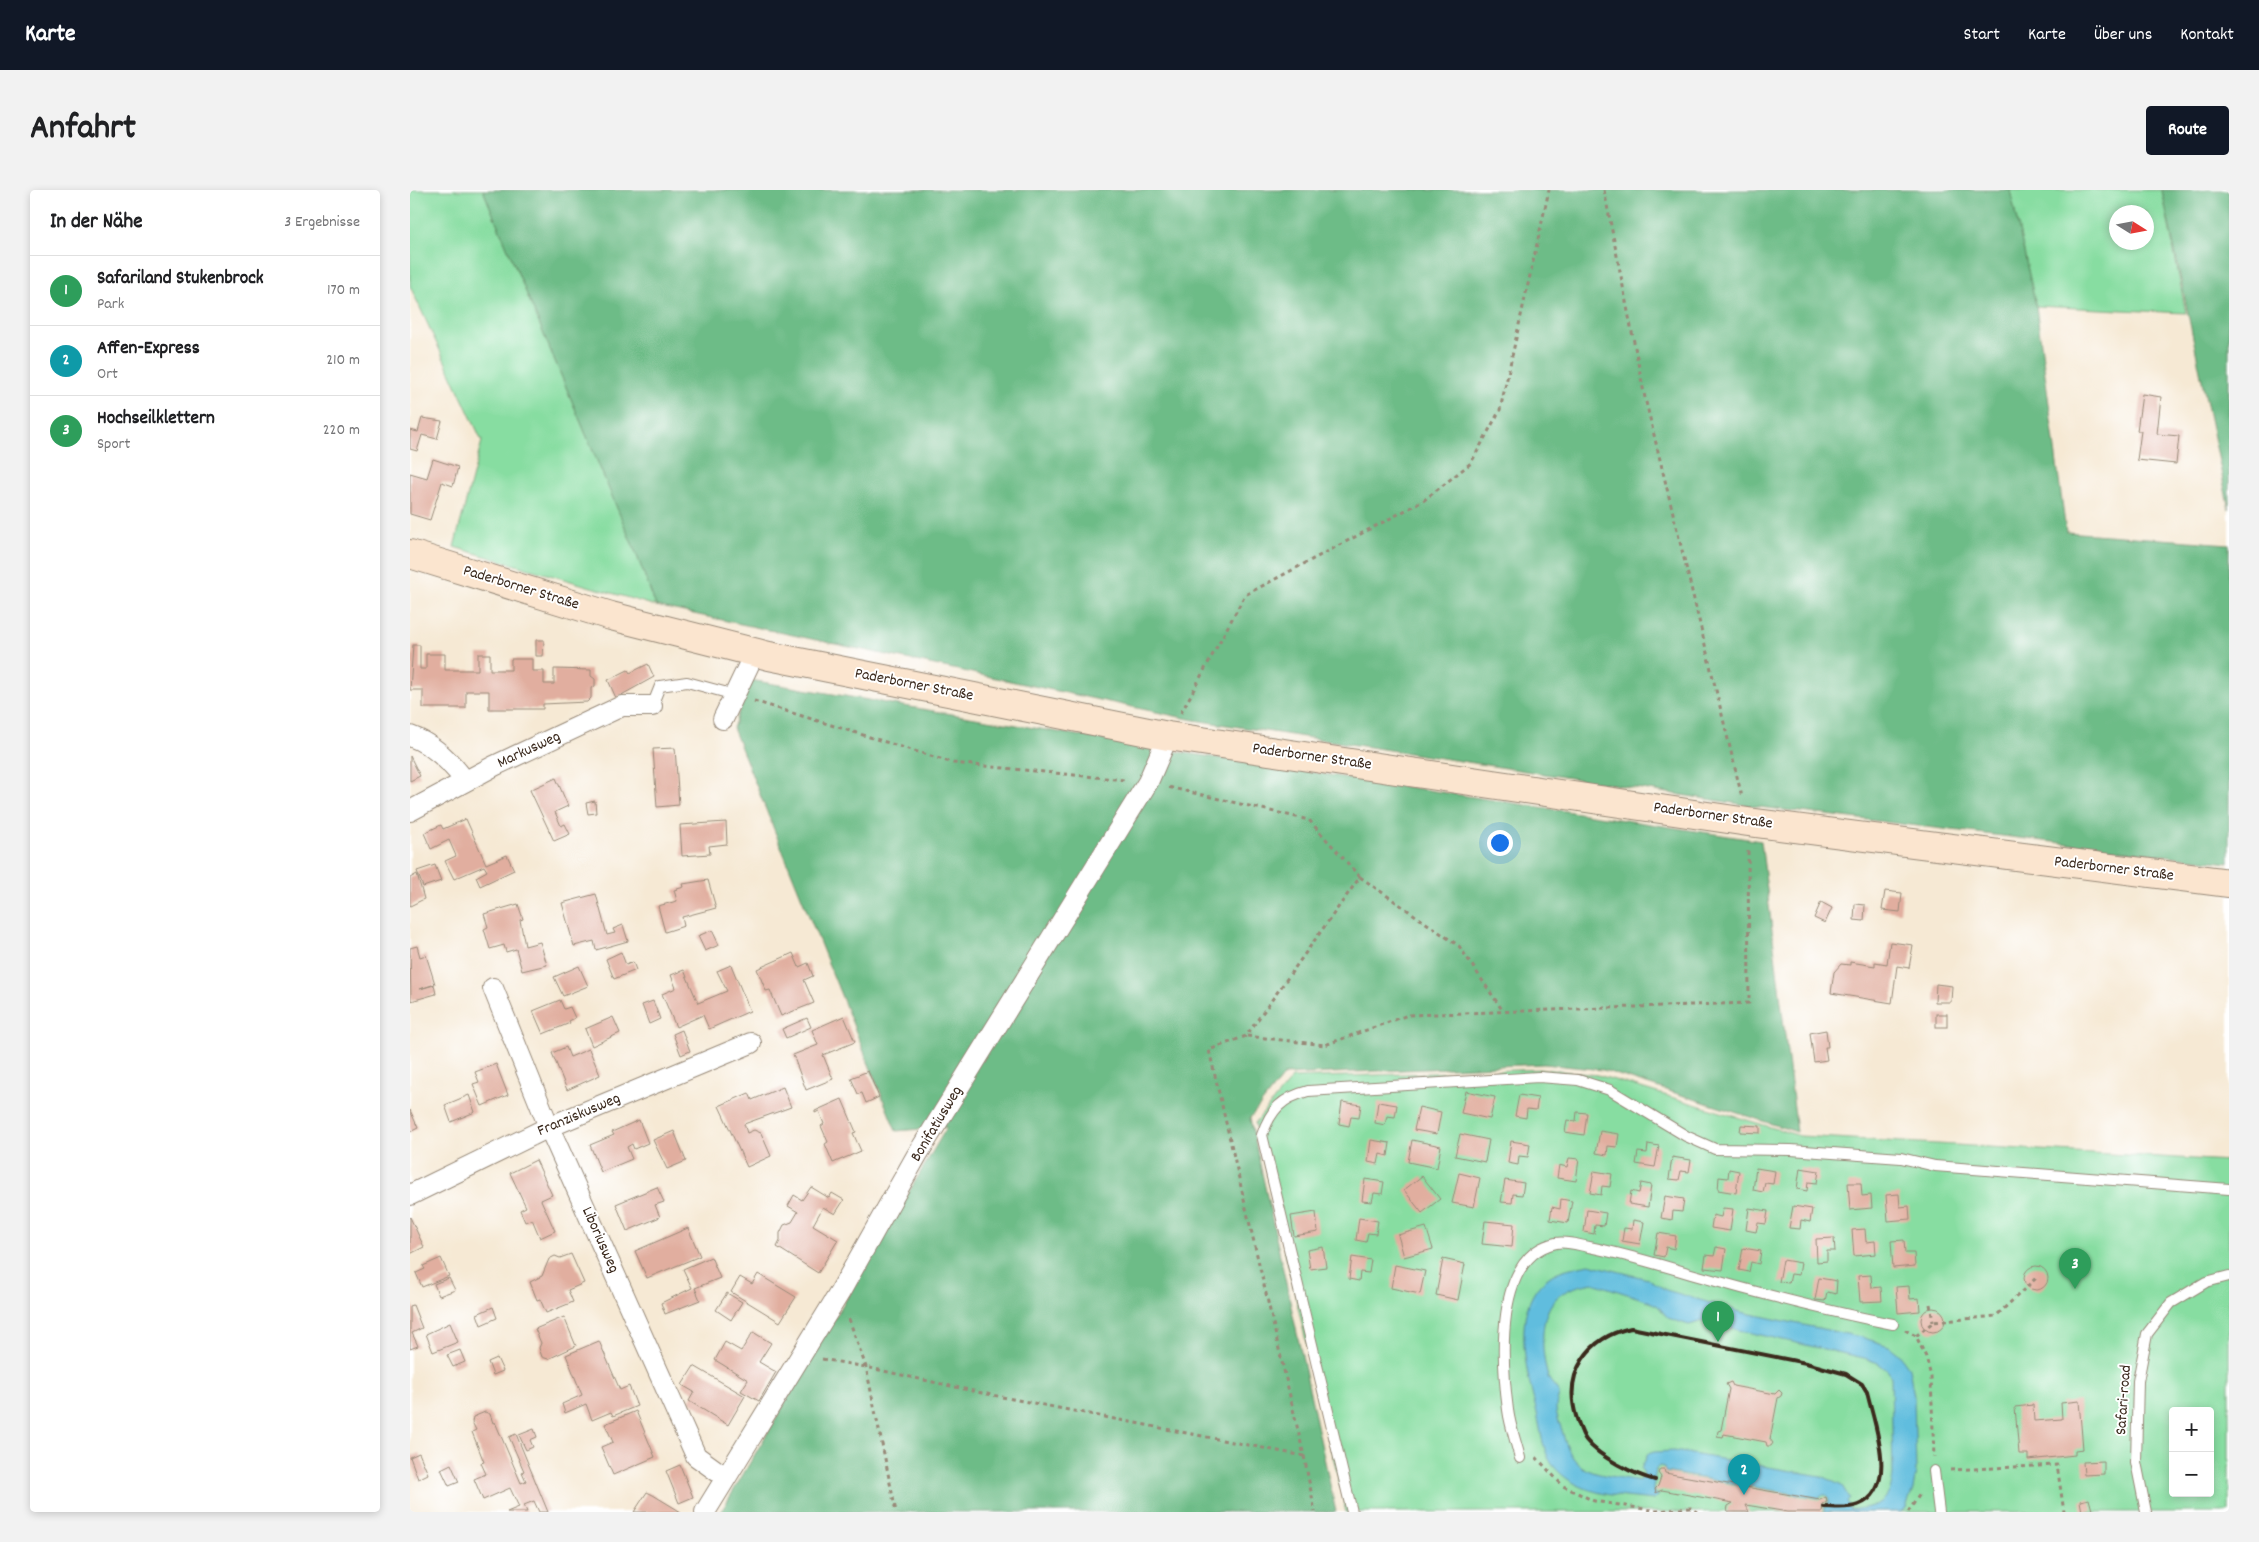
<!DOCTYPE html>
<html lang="de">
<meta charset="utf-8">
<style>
body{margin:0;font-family:Dekko,sans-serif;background:#f2f2f2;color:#202124}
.controls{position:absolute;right:15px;bottom:15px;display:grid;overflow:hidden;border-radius:5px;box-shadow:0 2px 8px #0003}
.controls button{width:45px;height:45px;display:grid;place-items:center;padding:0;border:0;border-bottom:1px solid #e0e0e0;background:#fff;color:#202124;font:25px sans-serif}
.compass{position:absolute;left:1699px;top:15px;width:45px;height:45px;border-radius:50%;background:#fff;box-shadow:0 2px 8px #0003;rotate:101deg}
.you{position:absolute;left:1089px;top:652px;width:18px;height:18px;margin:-12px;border:4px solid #fff;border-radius:50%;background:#1a73e8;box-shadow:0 0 0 8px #1a73e833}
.badge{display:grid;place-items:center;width:32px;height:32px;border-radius:50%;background:#111827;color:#fff;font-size:16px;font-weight:700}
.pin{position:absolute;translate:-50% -41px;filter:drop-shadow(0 1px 2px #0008)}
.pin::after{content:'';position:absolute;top:26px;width:18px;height:15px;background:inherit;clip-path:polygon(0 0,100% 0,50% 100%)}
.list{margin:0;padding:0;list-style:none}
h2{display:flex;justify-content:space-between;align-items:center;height:65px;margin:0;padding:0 20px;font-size:21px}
h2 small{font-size:16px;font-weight:400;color:#757577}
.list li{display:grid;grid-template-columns:32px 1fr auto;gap:15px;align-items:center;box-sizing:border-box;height:70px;padding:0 20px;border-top:1px solid #e0e0e0}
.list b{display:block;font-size:19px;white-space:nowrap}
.list p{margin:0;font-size:16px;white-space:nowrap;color:#757577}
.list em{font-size:16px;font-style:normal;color:#757577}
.map{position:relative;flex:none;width:1819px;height:1322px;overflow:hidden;border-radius:5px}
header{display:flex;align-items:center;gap:30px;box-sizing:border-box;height:70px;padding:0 25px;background:#111827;color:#fff}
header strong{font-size:24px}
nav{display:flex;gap:28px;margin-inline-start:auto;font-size:18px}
.intro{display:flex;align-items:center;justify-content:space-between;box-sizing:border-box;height:120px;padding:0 30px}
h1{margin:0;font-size:35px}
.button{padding:12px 22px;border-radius:5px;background:#111827;color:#fff;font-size:18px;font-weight:700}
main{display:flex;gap:30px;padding:0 30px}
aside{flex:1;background:#fff;border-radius:5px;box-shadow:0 2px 8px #0003}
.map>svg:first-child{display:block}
.green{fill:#87dda1;stroke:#618460;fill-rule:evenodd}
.forest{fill:#6dbc87;stroke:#547352}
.water{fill:#60bdde;stroke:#4e747e;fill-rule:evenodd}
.building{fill:#e1ae9f}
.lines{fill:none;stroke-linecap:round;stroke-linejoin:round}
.lane-casing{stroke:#988a79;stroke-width:12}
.street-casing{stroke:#988a79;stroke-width:22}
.secondary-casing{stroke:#988a79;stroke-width:30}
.path{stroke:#988a79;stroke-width:3;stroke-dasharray:4 4;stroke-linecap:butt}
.lane{stroke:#fff;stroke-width:10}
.street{stroke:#fff;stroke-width:20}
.secondary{stroke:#fbe5cf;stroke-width:28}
.rail{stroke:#3b2a1e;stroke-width:4}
.labels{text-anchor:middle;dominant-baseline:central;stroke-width:4;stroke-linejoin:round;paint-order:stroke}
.street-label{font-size:16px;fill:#3b2a1e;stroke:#fff}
</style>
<header>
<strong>Karte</strong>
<nav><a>Start</a><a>Karte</a><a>Über uns</a><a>Kontakt</a></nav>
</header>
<div class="intro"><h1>Anfahrt</h1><a class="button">Route</a></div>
<main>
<aside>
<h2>In der Nähe<small>3 Ergebnisse</small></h2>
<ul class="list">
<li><span class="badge" style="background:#2e9e5b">1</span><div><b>Safariland Stukenbrock</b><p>Park</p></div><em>170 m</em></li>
<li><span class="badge" style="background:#0f9aa8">2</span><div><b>Affen-Express</b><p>Ort</p></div><em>210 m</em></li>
<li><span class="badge" style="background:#2e9e5b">3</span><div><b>Hochseilklettern</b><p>Sport</p></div><em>220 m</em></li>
</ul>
</aside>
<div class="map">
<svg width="1819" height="1322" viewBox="0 0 1819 1322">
<rect width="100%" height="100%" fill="#fff"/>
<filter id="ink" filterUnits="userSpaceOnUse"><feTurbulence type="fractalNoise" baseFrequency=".02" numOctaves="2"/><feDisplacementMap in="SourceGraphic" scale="10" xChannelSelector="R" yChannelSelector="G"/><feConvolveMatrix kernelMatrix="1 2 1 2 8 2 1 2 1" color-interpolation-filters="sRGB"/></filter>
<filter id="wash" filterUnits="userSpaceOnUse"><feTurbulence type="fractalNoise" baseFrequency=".0096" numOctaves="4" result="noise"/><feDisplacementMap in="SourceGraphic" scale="20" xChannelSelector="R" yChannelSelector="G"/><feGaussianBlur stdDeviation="1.12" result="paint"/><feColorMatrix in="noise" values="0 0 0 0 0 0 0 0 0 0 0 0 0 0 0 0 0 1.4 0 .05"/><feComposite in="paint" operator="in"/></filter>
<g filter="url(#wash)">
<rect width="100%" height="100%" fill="#f6e9d4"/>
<g class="green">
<polygon points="0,0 73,0 226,363 246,416 44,357 72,251 0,96"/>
<path d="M1600,0H1752L1776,123L1626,116ZM1706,22H1736V52H1706Z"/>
<path d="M1134,879L1188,885L1390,946L1819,971V1322H936L845,933L882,888ZM1763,1221H1800V1303H1763Z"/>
</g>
<g class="forest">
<polygon points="73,0 1600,0 1626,116 1656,342 1819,354 1819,673 1349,617 784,530 246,416 226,363"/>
<polygon points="1752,0 1819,0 1819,319"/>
<polygon points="340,490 737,557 1351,651 1387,942 1193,880 1134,874 874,885 840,928 926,1322 311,1322 537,937 486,941 323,538"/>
</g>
<path class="water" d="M1179,1074L1238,1089L1256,1100L1331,1122L1451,1147L1479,1156L1489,1164L1499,1178L1504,1206L1506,1281L1503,1300L1496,1318L1490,1322H1414V1317L1418,1314L1419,1309L1416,1305H1411L1409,1308L1255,1282L1254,1277L1249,1276L1246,1279L1243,1299L1244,1304L1249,1305L1244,1310C1210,1306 1172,1306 1147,1280C1133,1267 1131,1242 1127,1223C1117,1184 1098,1116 1139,1087C1150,1079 1166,1077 1179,1074ZM1183,1093L1236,1110L1248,1116L1258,1128L1279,1135L1297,1130L1328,1140L1454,1168L1468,1173L1478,1181L1481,1187L1483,1285C1480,1315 1467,1316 1441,1320L1437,1312L1440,1309L1432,1296L1411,1286L1264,1261L1244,1262L1238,1264L1231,1279L1234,1283L1230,1291C1191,1283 1164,1289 1153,1244C1151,1236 1146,1226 1146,1217C1146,1213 1149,1208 1149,1203C1146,1196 1140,1193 1138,1187C1131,1162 1127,1118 1153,1103C1162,1097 1173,1095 1183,1093Z"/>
<g id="blocks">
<g class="building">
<polygon points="1732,204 1751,207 1747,244 1769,246 1766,274 1727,270 1731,241 1727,241"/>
<polygon points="12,228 32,231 27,249 12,245 7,261 0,259 0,240 8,242"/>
<polygon points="23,269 48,277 43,296 32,292 20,330 0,324 0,283 17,288"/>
<polygon points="126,450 134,450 133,466 126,466"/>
<polygon points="3,455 10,455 10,479 16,479 16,464 35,464 35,480 68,480 68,464 80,464 80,480 101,480 101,469 122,469 122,481 134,481 134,494 144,494 144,479 181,480 181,486 185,489 185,496 181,498 181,508 177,512 133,514 133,519 79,519 79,501 56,501 56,518 13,518 13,500 0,500"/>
<polygon points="238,474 244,487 206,508 198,490 218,480 220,483"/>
<polygon points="265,558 269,615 247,617 243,559"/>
<polygon points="0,566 10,586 0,591"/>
<polygon points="146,588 158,616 145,622 151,636 155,634 160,644 144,651 120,600"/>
<polygon points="185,611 186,623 178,624 176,613"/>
<polygon points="56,629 76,674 97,665 104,680 70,696 66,687 77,681 74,676 44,689 35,671 46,666 39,650 21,659 14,643 31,635 33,639"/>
<polygon points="316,632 317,654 299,656 300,664 272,666 270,635"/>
<polygon points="25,675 31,691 13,697 7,681"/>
<polygon points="7,684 14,709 0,716 0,688"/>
<polygon points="298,690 306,718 272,727 274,736 255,742 248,716 267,711 264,700 274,697 273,694"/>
<polygon points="1475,701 1492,703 1490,722 1472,720"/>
<polygon points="186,704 197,745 205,743 203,739 213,735 218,751 186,760 184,751 164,756 152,713"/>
<polygon points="1411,712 1422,718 1415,733 1404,728"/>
<polygon points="108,714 113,729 110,730 115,756 130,752 137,775 112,781 106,759 96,762 94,755 80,759 74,739 78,737 74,724"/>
<polygon points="1445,714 1455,715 1454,731 1444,730"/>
<polygon points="302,740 309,755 295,761 288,746"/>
<polygon points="1480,752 1503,755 1499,778 1487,776 1482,813 1421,803 1424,782 1431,774 1440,775 1440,772 1465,776 1465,772 1477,774"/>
<polygon points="7,756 10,767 16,765 25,794 10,799 24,795 26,804 1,811 0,758"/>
<polygon points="211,762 216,775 223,772 226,780 204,789 196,769"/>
<polygon points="383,763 389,777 398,773 403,786 394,790 404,813 371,826 360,800 356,801 347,779"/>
<polygon points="321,775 340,821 299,839 293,825 266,837 252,804 266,798 261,785 274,780 288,813 317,801 307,781"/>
<polygon points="169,776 178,796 153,806 144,787"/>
<polygon points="1526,794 1542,796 1541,812 1525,812"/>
<polygon points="150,810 154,819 160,817 165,828 159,831 160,833 133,844 123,821"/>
<polygon points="243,811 250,829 239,834 232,815"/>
<rect x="1526" y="824" width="11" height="13"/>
<polygon points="434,826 445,852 413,865 423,889 396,900 383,865 408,855 402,840"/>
<polygon points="203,827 210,843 182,856 175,839"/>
<polygon points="397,828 401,837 376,848 372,839"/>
<polygon points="272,840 280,861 271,865 263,844"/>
<polygon points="1416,840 1418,857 1415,857 1417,870 1404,872 1400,843"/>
<polygon points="156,857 160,867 179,859 190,885 157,900 142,863"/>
<polygon points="86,874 98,905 72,916 63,894 69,892 65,882"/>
<polygon points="458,881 469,907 456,913 452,903 448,904 441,888"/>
<polygon points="373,897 381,917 334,934 337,943 344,940 351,943 361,966 337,977 309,916 339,903 342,910"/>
<polygon points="1056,901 1085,907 1080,929 1051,923"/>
<polygon points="59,905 65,922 41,932 35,915"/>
<polygon points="1109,905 1128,908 1126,920 1117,919 1116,928 1105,926"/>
<polygon points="432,909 446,942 443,943 451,961 423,973 415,954 418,952 411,936 414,934 409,921 405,923 405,921"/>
<polygon points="932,912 951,915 949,928 941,927 939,936 929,934"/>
<polygon points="968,912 987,915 985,927 977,926 975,935 965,933"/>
<polygon points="1009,917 1031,922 1027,944 1004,940"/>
<polygon points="0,920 8,938 0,942"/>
<polygon points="1167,922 1177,923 1174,945 1155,942 1157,930 1166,931"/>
<polygon points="229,930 238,953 224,959 222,954 217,957 222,969 191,982 180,955 204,945 202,942"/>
<polygon points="1331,935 1350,936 1350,943 1330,942"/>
<polygon points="264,941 276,971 257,979 243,950"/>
<polygon points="1190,941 1209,944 1207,957 1198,956 1197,965 1186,963"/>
<polygon points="1050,944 1079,950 1075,972 1045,966"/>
<polygon points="961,950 980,953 978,966 970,964 968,974 958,972"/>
<polygon points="1002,950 1031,956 1027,978 998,972"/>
<polygon points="1101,951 1120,954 1118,967 1109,966 1108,975 1098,973"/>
<polygon points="1238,954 1249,956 1245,977 1226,974 1228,962 1237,963"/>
<polygon points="1262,967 1281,970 1279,982 1271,981 1269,990 1259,989"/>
<polygon points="1159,968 1169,969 1166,991 1147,988 1149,975 1157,977"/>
<polygon points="126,970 142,1005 131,1010 145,1041 130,1048 122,1029 115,1032 110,1020 116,1017 100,983"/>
<polygon points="1346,978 1365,981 1363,994 1355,993 1353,1002 1343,1000"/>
<polygon points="1390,978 1409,981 1407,993 1398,992 1397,1001 1387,999"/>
<polygon points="1319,979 1329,981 1326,1003 1308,1000 1309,987 1318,988"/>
<polygon points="1184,981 1202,984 1200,997 1192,996 1191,1005 1180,1003"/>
<polygon points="1049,983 1070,988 1064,1017 1042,1013"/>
<polygon points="1012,986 1030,1009 1012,1023 994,1000"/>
<polygon points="955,989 974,992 972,1004 964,1003 962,1012 952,1011"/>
<polygon points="1095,990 1114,993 1112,1005 1103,1004 1102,1013 1091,1012"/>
<polygon points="1231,993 1241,995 1238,1017 1219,1014 1221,1001 1229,1003"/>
<polygon points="1438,993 1451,993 1452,1006 1461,1005 1462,1018 1440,1020"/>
<polygon points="247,997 254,1012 245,1015 250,1027 217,1041 206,1014"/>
<polygon points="401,997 419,1008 422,1003 434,1010 425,1024 413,1017 403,1035 428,1050 408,1083 367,1057 370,1051 370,1043 374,1035 382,1032 388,1022 378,1016 384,1005 392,1010"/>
<polygon points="1489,1004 1490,1017 1499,1016 1500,1029 1478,1031 1476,1005"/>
<polygon points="1255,1006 1274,1009 1272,1022 1263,1021 1262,1030 1251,1028"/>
<polygon points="1151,1009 1162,1011 1158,1033 1140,1030 1142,1017 1150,1019"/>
<polygon points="1383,1016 1402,1019 1400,1032 1391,1030 1390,1039 1379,1038"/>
<polygon points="1313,1018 1323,1019 1320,1041 1301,1038 1303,1025 1311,1027"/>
<polygon points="1339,1018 1358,1021 1356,1034 1348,1033 1346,1042 1336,1040"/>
<polygon points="1177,1020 1196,1023 1194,1036 1185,1035 1184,1044 1174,1042"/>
<polygon points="906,1022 908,1042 884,1046 881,1026"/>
<polygon points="0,1027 14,1057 0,1064"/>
<polygon points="949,1028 968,1031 966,1044 958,1043 956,1052 946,1050"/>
<polygon points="1223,1030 1234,1032 1230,1054 1212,1051 1214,1038 1222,1039"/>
<polygon points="1075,1031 1104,1034 1102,1057 1072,1054"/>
<polygon points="1016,1037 1023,1059 994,1067 988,1045"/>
<polygon points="278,1038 290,1066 237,1088 225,1061"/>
<polygon points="1455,1039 1456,1052 1465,1051 1466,1064 1444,1066 1442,1040"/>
<polygon points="1248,1043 1266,1046 1264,1059 1256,1057 1254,1067 1244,1065"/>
<polygon points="1424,1048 1425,1061 1417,1061 1417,1071 1407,1072 1406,1049"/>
<polygon points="1494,1050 1495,1063 1504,1063 1505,1076 1483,1078 1481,1051"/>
<polygon points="913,1057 916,1077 900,1079 897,1060"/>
<polygon points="1306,1057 1316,1059 1313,1080 1294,1078 1296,1065 1304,1066"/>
<polygon points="1333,1058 1351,1061 1349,1074 1341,1072 1339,1082 1329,1080"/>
<polygon points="161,1064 174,1093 158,1100 163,1112 136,1123 130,1109 127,1110 120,1092 132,1086 139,1069 145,1066 150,1068"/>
<polygon points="301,1067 310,1088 285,1098 290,1110 255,1124 251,1113 282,1098 273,1079"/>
<polygon points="942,1067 961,1070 959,1083 950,1082 949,1091 939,1089"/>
<polygon points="31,1068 39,1086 12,1097 6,1083 15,1079 13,1076"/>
<polygon points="1033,1069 1055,1074 1048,1110 1026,1105"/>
<polygon points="1373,1070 1391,1073 1389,1085 1381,1084 1379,1093 1369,1092"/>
<polygon points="985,1075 1015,1081 1010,1104 981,1098"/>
<circle cx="1626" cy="1088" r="12"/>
<polygon points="348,1084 386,1107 370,1132 321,1102 330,1087 342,1094"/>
<polygon points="1461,1085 1462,1098 1471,1097 1472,1111 1450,1112 1448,1086"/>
<polygon points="39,1088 45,1100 29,1106 24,1094"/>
<polygon points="1409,1088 1427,1091 1426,1104 1417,1102 1415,1111 1405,1110"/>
<polygon points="1499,1096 1500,1109 1509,1108 1510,1121 1488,1123 1486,1097"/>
<polygon points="317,1103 332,1112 321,1130 306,1120"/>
<polygon points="3,1115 12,1138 2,1143 8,1156 0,1159 0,1116"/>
<polygon points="83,1117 87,1128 71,1135 67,1124"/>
<circle cx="1523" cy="1130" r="12"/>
<polygon points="154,1127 166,1156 138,1169 132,1167 129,1158 131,1153 125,1139"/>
<polygon points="40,1133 48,1152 23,1162 16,1144"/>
<polygon points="343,1142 361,1153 349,1172 366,1182 349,1211 331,1201 338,1190 305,1170 315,1152 331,1161"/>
<polygon points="189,1151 210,1200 219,1196 227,1216 203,1226 201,1222 182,1230 176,1214 155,1223 152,1214 172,1205 156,1165"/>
<polygon points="50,1160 55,1172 43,1177 37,1165"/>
<polygon points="87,1168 93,1181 83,1185 78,1172"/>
<polygon points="284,1176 335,1206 318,1235 279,1211 284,1202 272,1195"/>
<polygon points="1321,1192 1323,1196 1365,1204 1369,1200 1372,1203 1371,1206 1368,1208 1360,1249 1363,1253 1361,1256 1357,1256 1356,1252 1314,1244 1313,1247 1307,1246 1308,1241 1311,1240 1319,1199 1316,1194"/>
<polygon points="1669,1211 1673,1259 1665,1260 1665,1265 1618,1270 1618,1264 1609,1264 1605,1217 1623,1215 1624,1231 1652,1229 1651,1213"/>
<polygon points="226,1221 245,1267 203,1285 191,1257 203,1252 195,1234"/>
<polygon points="75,1222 80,1224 83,1233 85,1232 111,1293 116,1291 112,1282 114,1281 99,1247 106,1244 138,1322 129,1322 124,1311 114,1315 117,1322 97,1322 109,1317 100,1298 73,1310 64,1289 76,1284 71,1273 74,1272 62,1242 66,1240 62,1232 63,1227"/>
<polygon points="124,1239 127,1247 120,1250 123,1257 116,1260 109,1245"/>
<polygon points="9,1263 18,1284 8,1289 0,1267"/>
<polygon points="1694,1271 1694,1284 1674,1285 1673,1272"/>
<polygon points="41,1274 49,1292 39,1296 31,1279"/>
<polygon points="270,1275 283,1307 269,1313 256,1281"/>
<polygon points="1250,1279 1254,1279 1255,1283 1410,1310 1416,1307 1417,1312 1413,1314 1412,1322 1378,1322 1336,1315 1339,1322 1317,1322 1318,1316 1323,1313 1252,1300 1246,1303 1245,1299 1248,1296 1251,1287 1248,1283"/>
<polygon points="237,1302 243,1305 271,1322 224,1322"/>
<polygon points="1679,1309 1682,1320 1672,1322 1670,1311"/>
</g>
</g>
</g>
<g filter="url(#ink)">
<use href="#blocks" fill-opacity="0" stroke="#988a79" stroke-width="1"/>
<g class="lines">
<g class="lane-casing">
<g id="lane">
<polyline points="242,516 250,496 277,492 325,505"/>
<path d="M1110,1268C1106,1252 1100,1236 1098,1220C1092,1174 1083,1066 1146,1053C1157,1051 1168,1055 1179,1057C1214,1064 1248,1074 1281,1084C1348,1103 1415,1121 1483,1134"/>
<polyline points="1524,1281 1529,1322"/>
<path d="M942,1322L852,945C861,919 872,908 898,901L1129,887L1168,890L1200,900L1276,946L1305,959L1381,960L1491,968L1525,976L1819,999"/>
<polyline points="1736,1322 1726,1272 1728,1191 1737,1144 1761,1113 1796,1092 1819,1086"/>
</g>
</g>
<g class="street-casing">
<g id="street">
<polyline points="313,529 345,462"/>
<path d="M0,546C23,554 41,572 55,591"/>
<polyline points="0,621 84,576 212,516 242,516"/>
<polyline points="83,798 139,937 286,1266 315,1287"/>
<polyline points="0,1005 139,937 341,853"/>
<polyline points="295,1322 430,1102 507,965 738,592 758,546"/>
</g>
</g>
<g class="secondary-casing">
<polyline id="secondary" points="0,364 201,426 359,466 758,546 1338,632 1819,693"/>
</g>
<g class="path">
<polyline points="1194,0 1235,208 1332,607"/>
<polyline points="344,511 543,573 715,590"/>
<polyline points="771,523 835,405 1013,311 1061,273 1090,220 1139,0"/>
<polyline points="950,687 1049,756 1093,821"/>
<polyline points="837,846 915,855 998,825 1339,813 1338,657"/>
<polyline points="1520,1114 1523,1132"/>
<polyline points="439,1129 456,1177 486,1322"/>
<polyline points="1495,1140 1506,1146 1516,1167 1521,1187 1524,1267"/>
<polyline points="1506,1146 1523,1132 1586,1126 1626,1088"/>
<polyline points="412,1169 456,1177 572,1203 894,1266 799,860 836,846 950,687 899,630 758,597"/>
<polyline points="894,1266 905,1322"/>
<polyline points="1126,1267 1153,1296 1184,1311 1247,1321 1281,1318 1288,1322"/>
<polyline points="1540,1280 1647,1275 1654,1322"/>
<polyline points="1498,1322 1510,1304"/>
</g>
<use href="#lane" class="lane"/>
<use href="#street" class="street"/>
<use href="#secondary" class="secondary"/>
<path class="rail" d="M1245,1290C1225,1285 1189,1267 1176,1250C1171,1243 1169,1234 1166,1226C1153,1182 1179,1147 1221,1138L1396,1173L1436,1184L1452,1194L1457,1202C1464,1233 1490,1299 1448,1315C1438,1319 1424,1317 1414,1317"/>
</g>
</g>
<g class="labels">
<g class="street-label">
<text transform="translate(111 398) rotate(17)">Paderborner Straße</text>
<text transform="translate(504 495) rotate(11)">Paderborner Straße</text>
<text transform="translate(119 560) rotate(-25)">Markusweg</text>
<text transform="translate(902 567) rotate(8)">Paderborner Straße</text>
<text transform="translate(1303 626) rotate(8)">Paderborner Straße</text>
<text transform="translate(1704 679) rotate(7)">Paderborner Straße</text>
<text transform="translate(169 925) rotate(-23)">Franziskusweg</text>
<text transform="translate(527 934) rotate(-59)">Bonifatiusweg</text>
<text transform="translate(190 1050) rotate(66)">Liboriusweg</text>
<text transform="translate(1714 1210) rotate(-86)">Safari-road</text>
</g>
</g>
</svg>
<div class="controls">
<button>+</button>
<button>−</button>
</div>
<svg class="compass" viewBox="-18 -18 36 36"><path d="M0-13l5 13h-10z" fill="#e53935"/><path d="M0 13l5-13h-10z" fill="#757577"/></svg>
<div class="you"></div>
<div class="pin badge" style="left:1308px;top:1152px;background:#2e9e5b">1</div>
<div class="pin badge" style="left:1334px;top:1305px;background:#0f9aa8">2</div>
<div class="pin badge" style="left:1665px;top:1099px;background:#2e9e5b">3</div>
</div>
</main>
